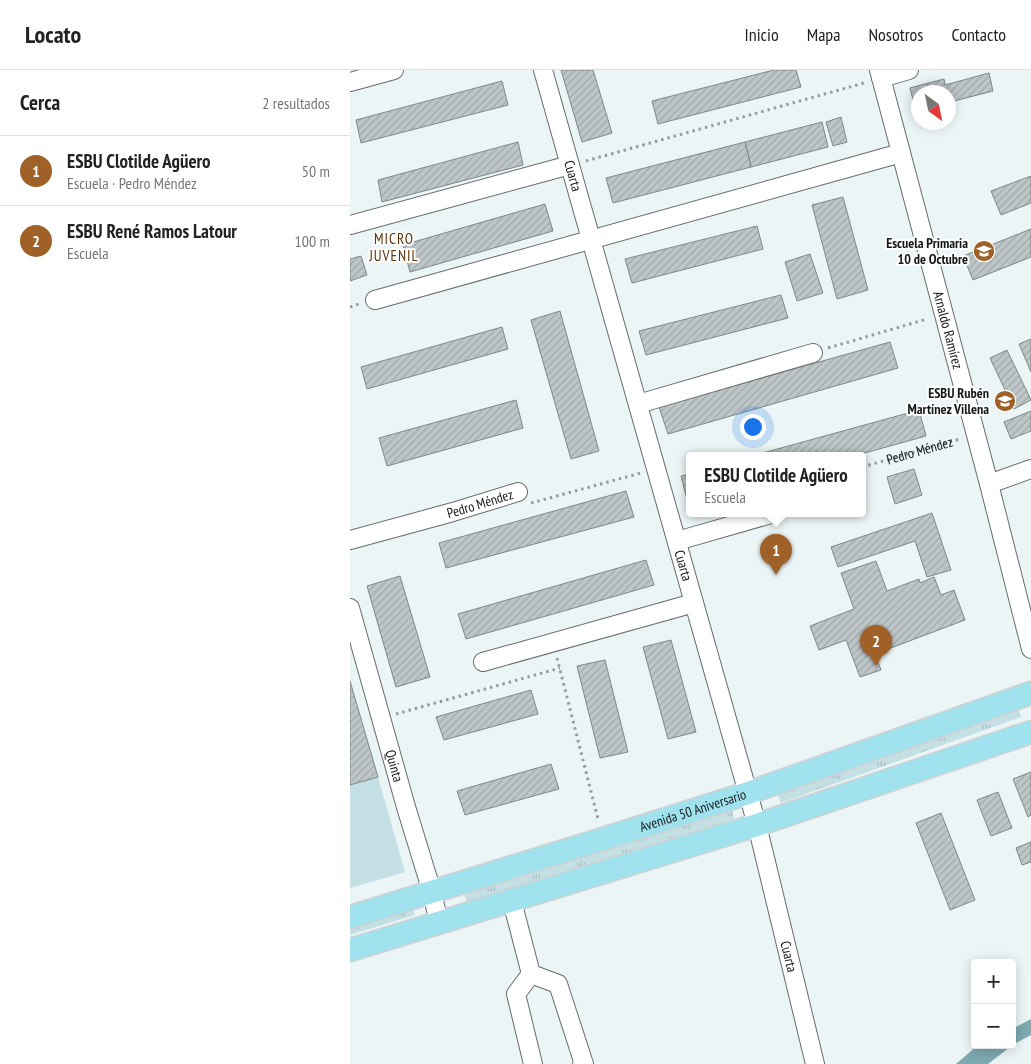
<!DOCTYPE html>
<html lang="es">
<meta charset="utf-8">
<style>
body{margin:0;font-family:"PT Sans Narrow",sans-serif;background:#f6f6f6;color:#222}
.controls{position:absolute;right:15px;bottom:15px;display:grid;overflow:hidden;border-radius:5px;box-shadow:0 2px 12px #0003}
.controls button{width:45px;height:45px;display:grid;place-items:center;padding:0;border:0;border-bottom:1px solid #e0e0e0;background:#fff;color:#222;font:25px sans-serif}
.compass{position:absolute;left:561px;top:15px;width:45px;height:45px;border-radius:50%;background:#fff;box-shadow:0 2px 12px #0003;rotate:147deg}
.you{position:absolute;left:402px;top:356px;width:18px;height:18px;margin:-12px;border:4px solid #fff;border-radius:50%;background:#1a73e8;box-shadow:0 0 0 8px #1a73e833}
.badge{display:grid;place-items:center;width:32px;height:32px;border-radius:50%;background:#9f6127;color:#fff;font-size:16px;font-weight:700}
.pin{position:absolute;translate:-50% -41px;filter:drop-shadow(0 1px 2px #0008)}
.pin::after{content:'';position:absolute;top:26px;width:18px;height:15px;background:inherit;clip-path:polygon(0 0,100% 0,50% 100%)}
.popup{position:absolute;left:336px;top:382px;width:180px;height:65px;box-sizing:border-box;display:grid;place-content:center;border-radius:5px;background:#fff;filter:drop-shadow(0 1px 4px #0005);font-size:16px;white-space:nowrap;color:#767676}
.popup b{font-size:19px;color:#222}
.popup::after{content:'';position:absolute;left:50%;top:100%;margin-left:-10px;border:10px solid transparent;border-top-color:#fff}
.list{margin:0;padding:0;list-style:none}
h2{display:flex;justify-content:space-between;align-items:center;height:65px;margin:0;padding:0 20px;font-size:21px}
h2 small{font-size:16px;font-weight:400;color:#767676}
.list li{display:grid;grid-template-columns:32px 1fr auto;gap:15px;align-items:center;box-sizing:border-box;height:70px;padding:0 20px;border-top:1px solid #e0e0e0}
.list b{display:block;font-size:19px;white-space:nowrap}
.list p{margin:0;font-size:16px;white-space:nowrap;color:#767676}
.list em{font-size:16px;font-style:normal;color:#767676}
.map{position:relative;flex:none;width:681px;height:994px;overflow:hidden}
header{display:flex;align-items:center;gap:30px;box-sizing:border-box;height:70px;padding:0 25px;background:#fff;border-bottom:1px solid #e0e0e0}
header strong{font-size:24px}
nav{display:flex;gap:28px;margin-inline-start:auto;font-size:18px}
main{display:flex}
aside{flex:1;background:#fff}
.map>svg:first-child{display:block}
.grass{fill:url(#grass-tufts)}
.green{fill:#c4e0e5}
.water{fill:#7ea9b1}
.building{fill:url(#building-hatch);stroke:#7f8788}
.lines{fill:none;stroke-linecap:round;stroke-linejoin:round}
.minor-casing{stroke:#656c6d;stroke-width:20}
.major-casing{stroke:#d0d1d1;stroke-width:25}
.path{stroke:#959c9d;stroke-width:3;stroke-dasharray:2.5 4;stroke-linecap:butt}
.minor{stroke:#fff;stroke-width:18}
.major{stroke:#a0e3ef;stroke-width:22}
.labels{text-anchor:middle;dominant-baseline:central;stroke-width:4;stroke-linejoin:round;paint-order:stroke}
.street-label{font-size:14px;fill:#151819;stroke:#fff}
.poi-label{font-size:14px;font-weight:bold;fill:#151819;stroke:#fff;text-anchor:end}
.neighbourhood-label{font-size:15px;letter-spacing:1px;fill:#5e340a;stroke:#fff}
</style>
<header>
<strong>Locato</strong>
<nav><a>Inicio</a><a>Mapa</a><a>Nosotros</a><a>Contacto</a></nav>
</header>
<main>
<aside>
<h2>Cerca<small>2 resultados</small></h2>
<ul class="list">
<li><span class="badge">1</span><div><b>ESBU Clotilde Agüero</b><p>Escuela · Pedro Méndez</p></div><em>50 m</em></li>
<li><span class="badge">2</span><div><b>ESBU René Ramos Latour</b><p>Escuela</p></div><em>100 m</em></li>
</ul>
</aside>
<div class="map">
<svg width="681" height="994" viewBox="0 0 681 994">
<defs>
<pattern id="grass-tufts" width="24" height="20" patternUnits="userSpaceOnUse" patternTransform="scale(1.25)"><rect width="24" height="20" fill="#c4e0e5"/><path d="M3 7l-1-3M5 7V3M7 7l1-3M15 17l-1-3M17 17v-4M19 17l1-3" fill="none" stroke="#a8bfc4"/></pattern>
<pattern id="building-hatch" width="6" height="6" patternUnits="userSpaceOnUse" patternTransform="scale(1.25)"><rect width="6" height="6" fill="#bec6c7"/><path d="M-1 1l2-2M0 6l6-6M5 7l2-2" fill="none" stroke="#a2a9aa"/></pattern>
</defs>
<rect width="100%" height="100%" fill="#ecf5f6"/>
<g class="grass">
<polygon points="668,637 671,647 431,733 428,725"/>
<polygon points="382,739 384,749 117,833 114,824"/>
<polygon points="62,837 65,845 0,865 0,856"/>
</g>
<polygon class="green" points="28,707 55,802 0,818 0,715"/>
<polygon class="water" points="681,949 681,965 664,974 638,994 606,994 628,975 662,975 662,959"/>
<g class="building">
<polygon points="211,0 243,0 262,63 232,72"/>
<polygon points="424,0 446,0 451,17 308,54 302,31"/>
<polygon points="639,3 643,21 604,31 605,36 598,38 598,22 568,22 568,46 567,46 560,18 594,9 595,15"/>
<polygon points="152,11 158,35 11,73 6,50"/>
<polygon points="491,47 497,72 483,76 476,52"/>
<polygon points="472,52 478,77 401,97 395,72"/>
<polygon points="168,72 173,95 32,132 28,110"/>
<polygon points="395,72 401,97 263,133 256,108"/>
<polygon points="681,106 681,133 651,145 641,121"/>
<polygon points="493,127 518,220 487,229 462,135"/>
<polygon points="195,134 203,161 60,202 53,175"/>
<polygon points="407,156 413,179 282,213 275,189"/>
<polygon points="681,159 681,187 623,210 613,186"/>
<polygon points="460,184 473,223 447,231 435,192"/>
<polygon points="11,186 17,205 0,211 0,189"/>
<polygon points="431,225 438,248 296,285 289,261"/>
<polygon points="210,241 249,381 221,389 181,250"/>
<polygon points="152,257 158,279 17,319 11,297"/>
<polygon points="681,269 681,302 669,274"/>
<polygon points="540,272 548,298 318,364 309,337"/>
<polygon points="657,280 681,330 664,339 640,288"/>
<polygon points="166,330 173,358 37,396 29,368"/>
<polygon points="569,340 576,366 504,386 402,386"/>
<polygon points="681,341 681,361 661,369 654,352"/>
<polygon points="564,399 572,425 545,434 537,407"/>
<polygon points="340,404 340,432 338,433 331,406"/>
<polygon points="276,421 284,447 96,498 89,473"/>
<polygon points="582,443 601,500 577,507 565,471 488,497 481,477"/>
<polygon points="296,490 304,515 116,569 108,544"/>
<polygon points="526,491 537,521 569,509 570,513 584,507 591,525 604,520 615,550 525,584 531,600 510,607 496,570 469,580 460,556 504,539 491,503"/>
<polygon points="50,506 80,607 46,617 17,516"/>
<polygon points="321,570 346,662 318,669 293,577"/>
<polygon points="255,590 278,682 250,688 227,596"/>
<polygon points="0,611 28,707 0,715"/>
<polygon points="181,620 188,644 94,670 86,647"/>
<polygon points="201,694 209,719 115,745 107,721"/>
<polygon points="681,702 681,745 678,747 663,709"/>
<polygon points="648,722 662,758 641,766 627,730"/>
<polygon points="591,743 625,830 600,840 566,753"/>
<polygon points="681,772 681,792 672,795 666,778"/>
</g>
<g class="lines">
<g class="minor-casing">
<g id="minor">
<path id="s2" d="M193,0L407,755L465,994"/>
<path id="s3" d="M529,0L639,414L681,579"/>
<polyline points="531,8 559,0"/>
<polyline points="0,12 44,0"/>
<polyline points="0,155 220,95"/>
<polyline points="25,230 551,83"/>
<polyline points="288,334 463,283"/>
<polyline points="639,414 681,399"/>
<path id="s4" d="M0,470L103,442L168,422"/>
<polyline points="327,471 421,444"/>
<path id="s5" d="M0,538L56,737L82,822L89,853"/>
<polyline points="133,592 344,533"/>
<polyline points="162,831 181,904"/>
<polyline points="181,904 208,914 234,994 232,994"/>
<polyline points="181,904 166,924 183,994"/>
</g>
</g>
<g class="major-casing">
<g id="major">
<path id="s6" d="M0,847L253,769L398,723L681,623"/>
<polyline points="0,880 407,755 681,662"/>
</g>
</g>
<g class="path">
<polyline points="236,91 514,13"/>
<polyline points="0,237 9,234"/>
<polyline points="478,278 577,249"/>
<path id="s1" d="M512,397L610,369"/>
<polyline points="181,433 291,403"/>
<polyline points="207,588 248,749"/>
<polyline points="46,644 210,598"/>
</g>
<use href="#minor" class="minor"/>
<use href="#major" class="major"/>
</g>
<defs>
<g id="school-disc" transform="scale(1.125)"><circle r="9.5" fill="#9f6127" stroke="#fff"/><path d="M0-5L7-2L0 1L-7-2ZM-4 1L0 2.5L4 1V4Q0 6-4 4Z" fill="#fff"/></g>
</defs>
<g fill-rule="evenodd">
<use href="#school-disc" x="634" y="181"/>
<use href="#school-disc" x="655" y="331"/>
</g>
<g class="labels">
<g class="street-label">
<text stroke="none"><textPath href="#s2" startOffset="110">Cuarta</textPath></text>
<text stroke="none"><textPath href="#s3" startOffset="269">Arnaldo Ramírez</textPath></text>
<text stroke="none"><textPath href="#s1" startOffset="60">Pedro Méndez</textPath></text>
<text stroke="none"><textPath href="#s4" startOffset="135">Pedro Méndez</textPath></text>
<text stroke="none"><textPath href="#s2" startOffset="515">Cuarta</textPath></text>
<text stroke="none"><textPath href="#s5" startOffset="164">Quinta</textPath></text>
<text stroke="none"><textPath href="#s6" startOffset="359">Avenida 50 Aniversario</textPath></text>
<text stroke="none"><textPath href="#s2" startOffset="920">Cuarta</textPath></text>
</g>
<g class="poi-label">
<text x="618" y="173">Escuela Primaria<tspan x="618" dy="16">10 de Octubre</tspan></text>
<text x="639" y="323">ESBU Rubén<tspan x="639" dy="16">Martínez Villena</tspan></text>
</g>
<g class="neighbourhood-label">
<text x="44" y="168">MICRO<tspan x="44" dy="17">JUVENIL</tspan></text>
</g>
</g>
</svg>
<div class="controls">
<button>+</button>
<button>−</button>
</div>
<svg class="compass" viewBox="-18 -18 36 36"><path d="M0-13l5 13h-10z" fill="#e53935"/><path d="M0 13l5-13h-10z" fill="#767676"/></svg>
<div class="you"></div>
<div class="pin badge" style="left:426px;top:505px">1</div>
<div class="popup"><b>ESBU Clotilde Agüero</b>Escuela</div>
<div class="pin badge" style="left:526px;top:596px">2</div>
</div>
</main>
